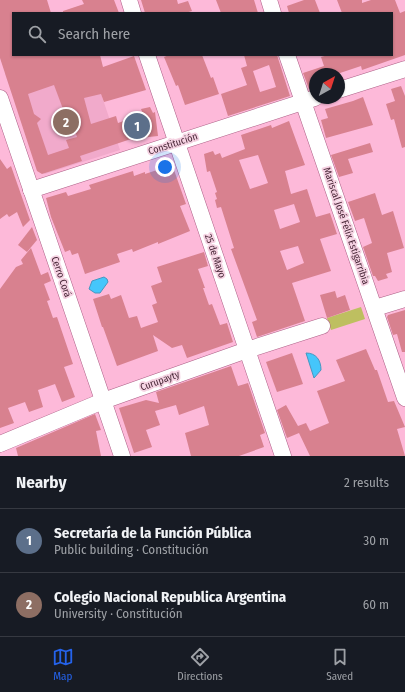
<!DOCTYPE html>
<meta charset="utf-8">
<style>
body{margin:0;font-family:"Fira Sans Condensed",sans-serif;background:#242831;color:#f1f3f6}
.compass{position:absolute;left:309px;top:68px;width:36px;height:36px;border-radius:50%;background:#171b24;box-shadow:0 1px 3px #0004;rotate:39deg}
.you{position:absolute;left:165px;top:167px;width:14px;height:14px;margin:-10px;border:3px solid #fff;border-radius:50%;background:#1a73e8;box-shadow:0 0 0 6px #1a73e833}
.badge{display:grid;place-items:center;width:26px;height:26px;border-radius:50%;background:#2563eb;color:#fff;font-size:13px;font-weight:700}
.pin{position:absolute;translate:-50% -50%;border:2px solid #fff;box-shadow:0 1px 4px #0006}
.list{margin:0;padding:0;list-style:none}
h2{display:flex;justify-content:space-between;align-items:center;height:52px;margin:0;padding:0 16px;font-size:17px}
h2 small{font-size:13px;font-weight:400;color:#9ea1a6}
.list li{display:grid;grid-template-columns:26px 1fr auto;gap:12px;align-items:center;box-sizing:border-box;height:64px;padding:0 16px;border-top:1px solid #363941}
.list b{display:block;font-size:15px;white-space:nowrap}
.list p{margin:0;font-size:13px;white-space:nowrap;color:#9ea1a6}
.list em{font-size:13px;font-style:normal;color:#9ea1a6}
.icon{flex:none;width:22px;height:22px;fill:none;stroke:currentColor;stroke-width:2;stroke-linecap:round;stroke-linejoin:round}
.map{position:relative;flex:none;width:405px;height:456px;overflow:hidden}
.search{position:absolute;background:#171b24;box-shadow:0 1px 3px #0004;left:12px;right:12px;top:12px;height:44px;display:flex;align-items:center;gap:10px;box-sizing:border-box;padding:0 14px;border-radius:0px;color:#9ea1a6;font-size:15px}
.sheet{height:180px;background:#171b24}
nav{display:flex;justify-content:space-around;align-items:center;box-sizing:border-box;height:56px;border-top:1px solid #363941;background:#171b24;font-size:11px;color:#9ea1a6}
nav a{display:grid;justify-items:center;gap:2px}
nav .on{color:#2563eb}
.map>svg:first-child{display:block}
.built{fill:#f1aacb}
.green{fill:#bebf60}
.water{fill:#45c6fb;stroke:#4697c0}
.building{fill:#d8818f;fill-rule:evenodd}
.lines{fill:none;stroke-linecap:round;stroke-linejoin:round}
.minor-casing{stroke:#ad6087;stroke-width:17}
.minor{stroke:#fff;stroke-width:16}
.labels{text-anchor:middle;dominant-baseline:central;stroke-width:3.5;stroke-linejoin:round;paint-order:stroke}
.street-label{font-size:10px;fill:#492838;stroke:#f5d2e2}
</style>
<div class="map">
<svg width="405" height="456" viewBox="0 0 405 456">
<rect width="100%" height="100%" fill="#fdb9d9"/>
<polygon class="built" points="63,55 88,55 120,150 45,174 40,171 5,74"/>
<polygon class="green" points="361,307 365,319 331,330 327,318"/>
<g class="water">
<polygon points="104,277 107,279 108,282 100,293 95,293 89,289 92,281"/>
<path d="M306,353C316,353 321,360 321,370L314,378Z"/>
</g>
<g class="building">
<path d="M0,0H47L51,13H13V55H100L103,67L134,56L146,90L104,102L101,94L84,98L91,124L116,116L118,123L143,114L141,109L150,107L153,113L155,112L158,136L131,139L80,156L82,161L42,174L37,171L0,58ZM54,85L63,109L68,108L77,137L66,140L69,148L48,155L37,123L41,119L34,114L28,94Z"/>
<polygon points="82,0 114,0 119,13 63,13 63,11 84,4"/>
<polygon points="141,0 177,0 178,4 188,1 192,11 185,13 145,13"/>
<polygon points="216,0 254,0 258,13 221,13"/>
<polygon points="304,0 315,0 320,13 289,13 287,6"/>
<polygon points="337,0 362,0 362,3 371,0 395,0 400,13 405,11 405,55 362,70 361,66 337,74 315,74 315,86 309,89 303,73 324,66 321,57 328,55 392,55 392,13 342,13"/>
<polygon points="169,55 202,55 211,78 213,77 219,94 185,105 178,85 176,86 164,57"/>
<path d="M244,55H277L290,96L228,116L221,94L247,85L241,68L247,66ZM269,65L276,87L260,92L253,71Z"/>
<polygon points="401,86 405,96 405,147 402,148 394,119 391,120 386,104 395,101 391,89"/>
<polygon points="363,97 373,125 326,138 321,120 328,118 325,109 353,101"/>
<path d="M289,121L305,165L285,171L291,194L307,189L316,217L330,213L337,234L320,239L331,271L292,283L305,321L257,337L252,322L257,320L231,249L234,248L221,207L217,208L215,200L217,199L215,193L217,192L210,171L207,172L204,154L213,151L215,155L220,153L222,158L245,149L241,135L271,125L272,128ZM258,155L268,183L250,189L239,160ZM294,204L300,222L280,229L274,210ZM298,246L304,263L287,270L280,251Z"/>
<polygon points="370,143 373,152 348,159 353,173 339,177 331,155"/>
<polygon points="0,159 7,169 11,166 30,220 23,227 17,212 9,217 7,214 0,219"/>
<polygon points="169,166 171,171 174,170 186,204 180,206 190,231 158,244 158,242 133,252 132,249 117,254 120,262 85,274 78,253 72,255 70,250 65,252 51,217 46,198 66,192 68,196 91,189 89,185 133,171 134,176 145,172 145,174"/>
<polygon points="375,193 382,215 393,211 404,248 387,253 392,272 386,274 388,278 378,281 375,276 373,276 363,247 372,243 364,218 355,221 348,202"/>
<polygon points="32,227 37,240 27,252 18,245"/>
<polygon points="31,248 41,275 48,272 51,281 44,284 50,300 47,301 53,318 57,317 73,364 64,367 75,397 62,402 55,384 38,390 43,407 29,412 25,402 8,408 14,423 0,428 0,289 16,267 23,264 21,260"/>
<polygon points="204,252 208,266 198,269 205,288 203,288 209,305 212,304 220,325 227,323 233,342 187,358 182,345 172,348 153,335 158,351 117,366 103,327 102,327 93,299 109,294 111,299 121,295 129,318 137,316 141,328 158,322 152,305 157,303 151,286 162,282 157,267"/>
<polygon points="335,291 337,298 345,295 350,310 327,318 320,295"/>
<polygon points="405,310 405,352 402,352 397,334 393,335 387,317 388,315"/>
<polygon points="366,349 375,370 377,370 388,402 394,401 405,427 397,429 405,456 310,456 299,433 287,438 277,410 286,405 298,426 306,423 310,431 329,423 317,391 345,381 336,360"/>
<polygon points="292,353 303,384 277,392 266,362"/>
<polygon points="231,366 238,386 248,383 265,433 260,435 264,447 239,456 191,456 185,433 209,425 204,406 179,415 176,405 155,411 160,425 146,430 152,447 134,453 119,408 146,400 159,403 156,392"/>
<polygon points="95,414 101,430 96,431 101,456 18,456 16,448"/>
</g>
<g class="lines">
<g class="minor-casing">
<g id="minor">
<polyline points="129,0 133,13"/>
<polyline points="269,0 273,13"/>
<polyline points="147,55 283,456"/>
<polyline points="287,55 405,398"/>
<polyline points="339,90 405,69"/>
<polyline points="0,98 122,456"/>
<polyline points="31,190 315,98"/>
<polyline points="375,308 405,299"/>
<polyline points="0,444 103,401 247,350 322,326"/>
</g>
</g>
<use href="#minor" class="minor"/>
</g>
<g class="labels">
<g class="street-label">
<text transform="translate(173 144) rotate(-18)">Constitución</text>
<text transform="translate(346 226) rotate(71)">Mariscal José Félix Estigarribia</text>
<text transform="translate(215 256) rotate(71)">25 de Mayo</text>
<text transform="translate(61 277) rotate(71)">Cerro Corá</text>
<text transform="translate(160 381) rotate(-20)">Curupayty</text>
</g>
</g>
</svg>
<svg class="compass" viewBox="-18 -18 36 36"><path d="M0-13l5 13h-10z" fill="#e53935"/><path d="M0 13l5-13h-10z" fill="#9ea1a6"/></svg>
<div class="you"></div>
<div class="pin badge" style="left:137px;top:126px;background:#5c6f8a">1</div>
<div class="pin badge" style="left:66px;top:122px;background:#8d6e63">2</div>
<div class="search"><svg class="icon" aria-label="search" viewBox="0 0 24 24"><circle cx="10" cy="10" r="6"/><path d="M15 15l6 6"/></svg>Search here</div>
</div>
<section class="sheet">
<h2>Nearby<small>2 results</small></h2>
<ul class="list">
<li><span class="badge" style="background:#5c6f8a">1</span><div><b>Secretaría de la Función Pública</b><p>Public building · Constitución</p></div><em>30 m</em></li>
<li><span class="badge" style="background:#8d6e63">2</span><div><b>Colegio Nacional Republica Argentina</b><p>University · Constitución</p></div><em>60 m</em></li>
</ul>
</section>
<nav>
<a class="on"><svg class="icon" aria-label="map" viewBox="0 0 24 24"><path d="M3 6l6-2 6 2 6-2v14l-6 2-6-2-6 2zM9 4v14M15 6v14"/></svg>Map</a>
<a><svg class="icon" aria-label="directions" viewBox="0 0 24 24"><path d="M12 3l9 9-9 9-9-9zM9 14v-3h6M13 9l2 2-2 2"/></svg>Directions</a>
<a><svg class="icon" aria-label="saved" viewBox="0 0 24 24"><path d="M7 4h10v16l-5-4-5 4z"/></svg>Saved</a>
</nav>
